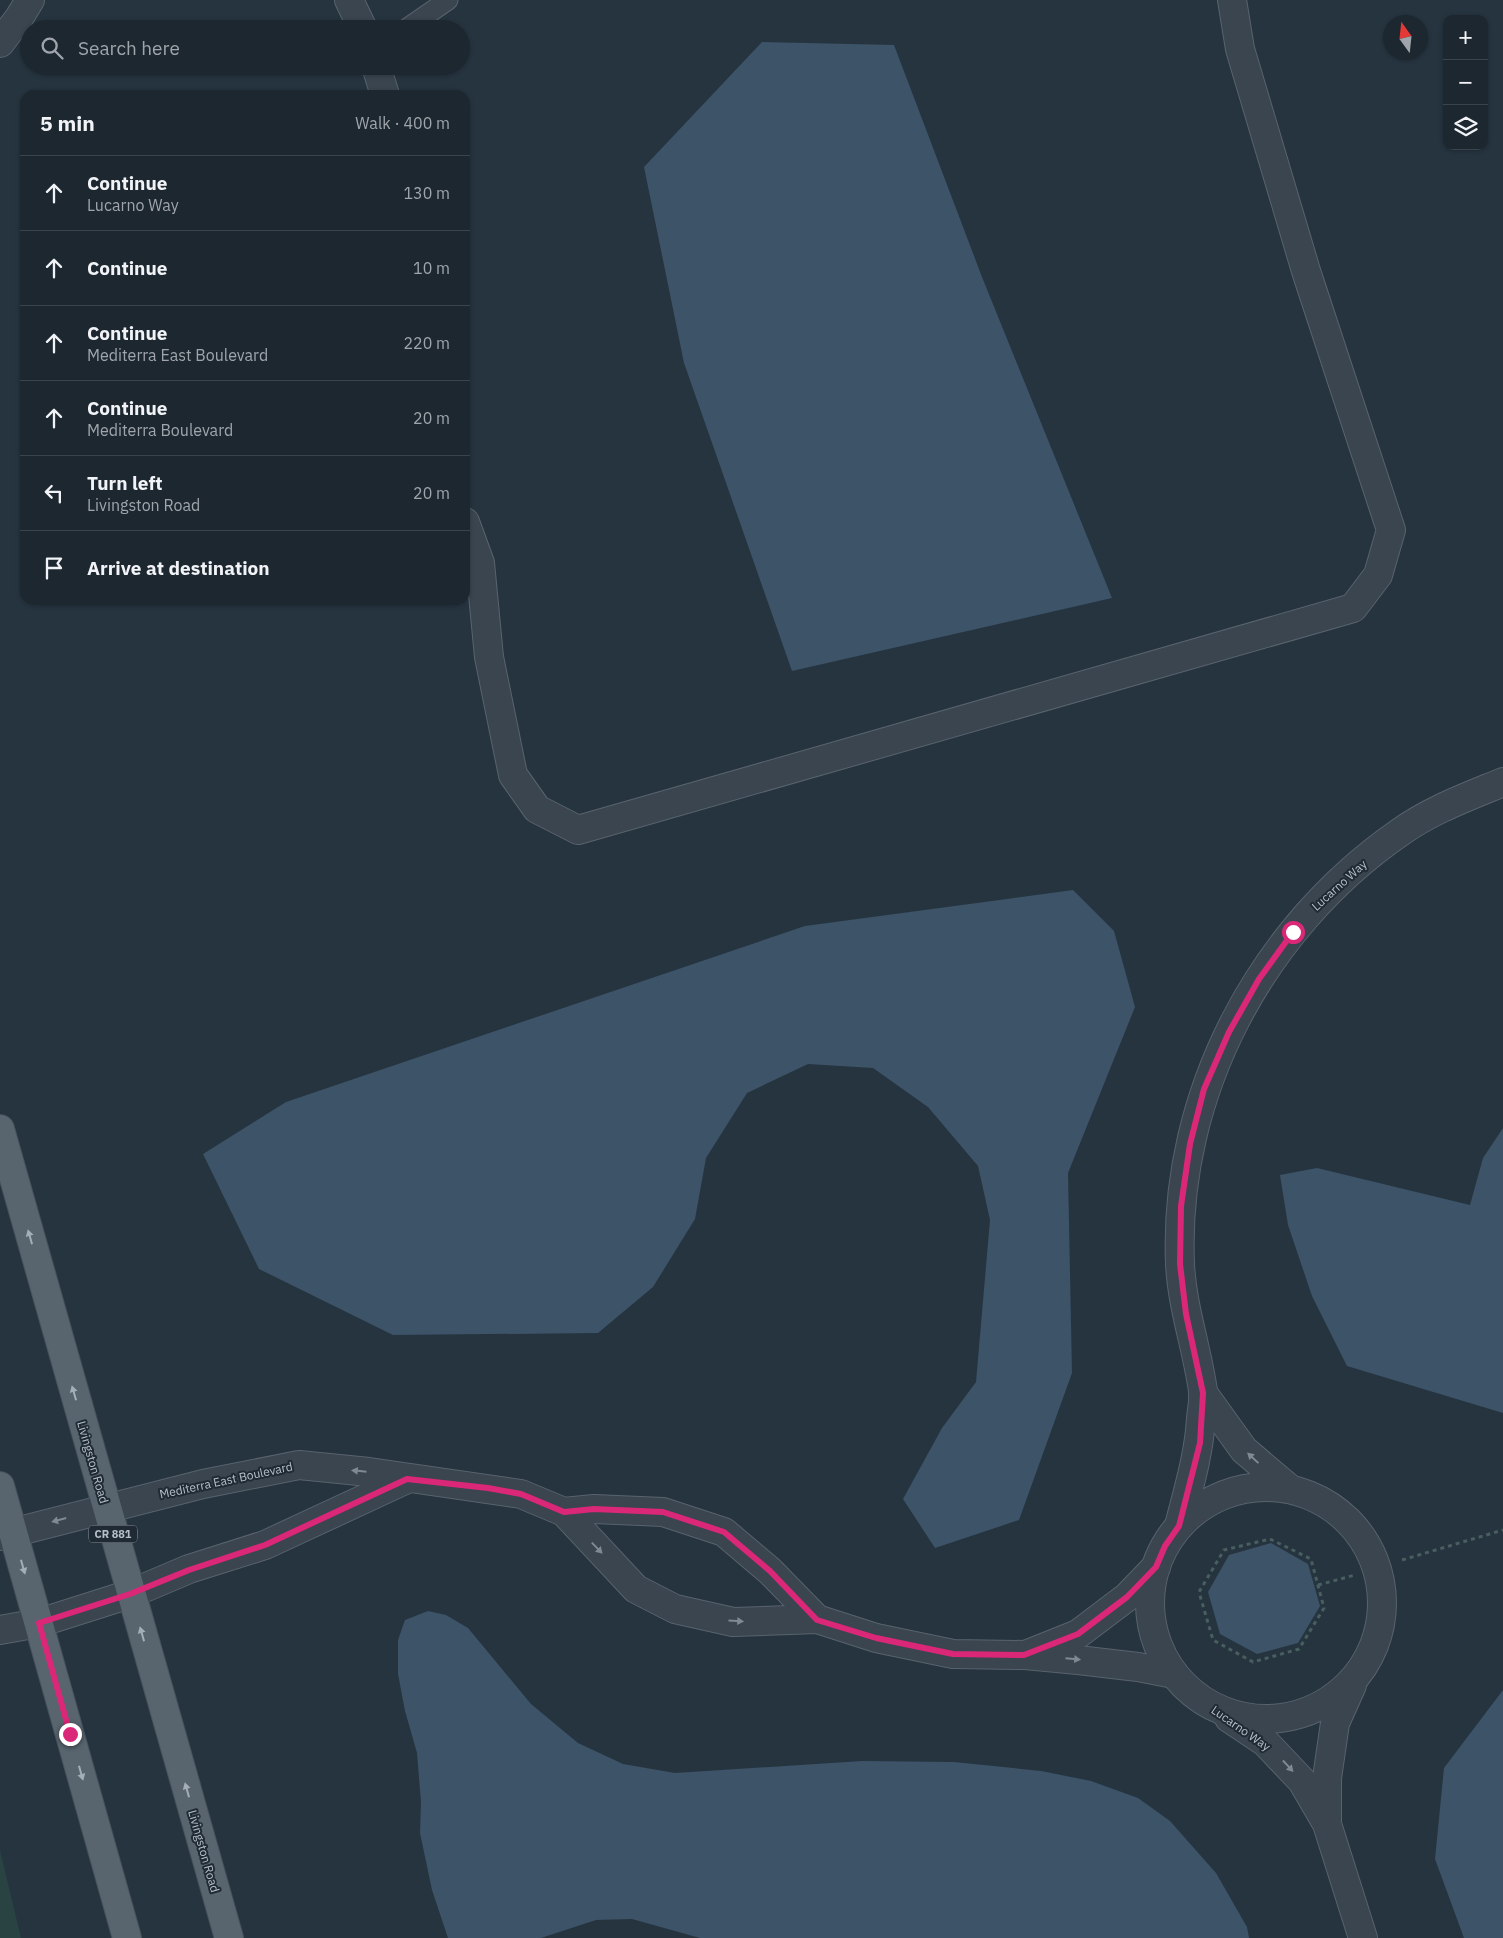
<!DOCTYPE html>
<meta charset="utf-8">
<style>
body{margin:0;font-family:"IBM Plex Sans",sans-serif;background:#29333c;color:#f1f3f6}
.controls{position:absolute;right:15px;top:15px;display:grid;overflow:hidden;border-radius:10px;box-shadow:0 1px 4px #0004}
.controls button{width:45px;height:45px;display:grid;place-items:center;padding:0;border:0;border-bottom:1px solid #3a444c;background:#1c2730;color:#f1f3f6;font:25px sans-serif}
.compass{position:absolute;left:1383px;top:15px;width:45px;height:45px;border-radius:50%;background:#1c2730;box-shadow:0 1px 4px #0004;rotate:345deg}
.stop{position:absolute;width:15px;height:15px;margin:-11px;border:4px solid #db2777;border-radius:50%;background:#fff}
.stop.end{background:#db2777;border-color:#fff;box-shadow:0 1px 5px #0008}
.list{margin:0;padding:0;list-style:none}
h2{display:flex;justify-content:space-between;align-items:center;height:65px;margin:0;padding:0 20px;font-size:21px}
h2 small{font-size:16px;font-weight:400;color:#a0a5ab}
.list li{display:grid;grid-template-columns:32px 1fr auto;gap:15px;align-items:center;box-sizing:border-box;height:75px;padding:0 20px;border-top:1px solid #3a444c}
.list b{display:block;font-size:19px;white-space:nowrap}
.list p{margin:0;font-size:16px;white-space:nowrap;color:#a0a5ab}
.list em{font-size:16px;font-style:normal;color:#a0a5ab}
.icon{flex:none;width:28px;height:28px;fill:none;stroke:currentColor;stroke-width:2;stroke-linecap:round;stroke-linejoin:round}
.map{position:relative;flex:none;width:1503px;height:1938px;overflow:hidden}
.search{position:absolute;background:#1c2730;box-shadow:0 1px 4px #0004;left:20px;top:20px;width:450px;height:55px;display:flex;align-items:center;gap:12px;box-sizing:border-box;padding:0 18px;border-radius:28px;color:#a0a5ab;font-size:19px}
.panel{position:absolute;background:#1c2730;box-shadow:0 1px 4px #0004;left:20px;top:90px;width:450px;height:515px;border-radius:15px}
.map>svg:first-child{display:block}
.green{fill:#294242}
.water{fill:#3c5368}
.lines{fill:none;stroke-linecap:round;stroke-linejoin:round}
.service-casing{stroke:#58636d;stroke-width:21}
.minor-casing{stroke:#58636d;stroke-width:30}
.primary-casing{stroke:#47515c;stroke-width:30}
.path{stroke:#485e5f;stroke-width:3;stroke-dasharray:4 4;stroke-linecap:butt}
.service{stroke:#3a4550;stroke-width:19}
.minor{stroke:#3a4550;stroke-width:28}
.primary{stroke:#58656f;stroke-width:28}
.oneway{fill:#a4aeb8}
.oneway2{fill:#7f8993}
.route{stroke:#db2777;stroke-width:6}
.labels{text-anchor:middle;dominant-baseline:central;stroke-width:4;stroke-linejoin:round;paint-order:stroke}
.shield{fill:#1f2a35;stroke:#89939d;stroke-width:1}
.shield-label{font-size:11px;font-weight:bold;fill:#b7c0ca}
.street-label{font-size:12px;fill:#b7c0ca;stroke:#1f2a35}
</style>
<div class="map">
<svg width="1503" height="1938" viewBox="0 0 1503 1938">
<rect width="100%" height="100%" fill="#263440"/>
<polygon class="green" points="0,1850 21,1938 0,1938"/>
<g class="water">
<polygon points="762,42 894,45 982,277 1112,598 792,671 684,363 644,167"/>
<polygon points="1073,890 1114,931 1135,1007 1068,1173 1072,1373 1019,1520 935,1548 903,1499 942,1428 976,1382 990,1220 978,1166 928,1107 873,1068 808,1064 747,1093 706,1158 695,1219 653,1287 598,1333 393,1335 259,1269 203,1154 286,1102 805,926"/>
<polygon points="1503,1128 1503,1413 1347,1366 1312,1296 1288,1225 1280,1175 1317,1168 1470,1205 1483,1158"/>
<polygon points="1271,1543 1308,1564 1320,1606 1298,1643 1257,1654 1220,1634 1208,1592 1229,1555"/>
<polygon points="428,1611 446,1615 468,1628 531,1704 578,1743 623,1764 675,1773 862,1761 954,1762 1041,1771 1091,1781 1138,1798 1170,1821 1216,1873 1247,1927 1249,1938 700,1938 632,1919 596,1920 541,1938 448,1938 432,1890 420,1833 421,1802 417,1753 405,1711 398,1674 398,1640 405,1620"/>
<polygon points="1503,1690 1503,1938 1464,1938 1435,1859 1444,1768"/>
</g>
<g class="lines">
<g class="service-casing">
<polyline id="service" points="406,29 448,0"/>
</g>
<g class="minor-casing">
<g id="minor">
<polyline points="349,0 363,29"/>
<polyline points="0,43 19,18 30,0"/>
<polyline points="376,66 385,95"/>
<polyline points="465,522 480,563 489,657 513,775 537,809 578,830 1353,608 1378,575 1391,530 1306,271 1240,49 1232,0"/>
<polyline points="1203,1393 1244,1450 1290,1489"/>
<circle cx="1266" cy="1603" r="116"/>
<polyline points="564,1512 594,1509 663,1512 724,1532 770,1571 817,1619"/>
<path d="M1179,1526C1188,1490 1199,1455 1201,1418C1202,1409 1204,1399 1203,1391C1197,1348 1182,1307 1180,1264C1173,1094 1261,929 1399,833C1431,810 1467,797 1503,782"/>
<polyline points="0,1536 203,1484 299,1465 369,1472 521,1494 564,1512 636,1589 675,1609 733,1622 817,1619 876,1638 953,1654 1025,1655 1078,1660 1138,1667 1174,1674"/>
<polyline points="0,1630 39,1623 130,1594 189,1569 265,1545 407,1479"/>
<polyline points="1028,1654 1078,1634 1127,1597 1156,1567"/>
<polyline points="1229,1718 1265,1742 1302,1781 1327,1824 1363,1938"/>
<polyline points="1327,1822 1327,1778 1335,1723 1352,1685"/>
</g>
</g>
<g class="primary-casing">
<g id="primary">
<polyline points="0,1129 229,1938"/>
<polyline points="0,1486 127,1938"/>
</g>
</g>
<g class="path">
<polygon points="1270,1539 1311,1559 1324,1608 1299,1649 1253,1662 1213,1640 1199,1592 1224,1550"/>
<polyline points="1402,1560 1503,1530"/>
<polyline points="1318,1585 1355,1575"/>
</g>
<use href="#service" class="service"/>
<use href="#minor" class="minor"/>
<use href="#primary" class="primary"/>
</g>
<defs><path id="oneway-solid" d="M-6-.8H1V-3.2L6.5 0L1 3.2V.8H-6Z" transform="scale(1.25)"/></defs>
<g class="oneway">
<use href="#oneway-solid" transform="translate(30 1237) rotate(-106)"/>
<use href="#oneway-solid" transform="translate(74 1393) rotate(-106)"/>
<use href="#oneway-solid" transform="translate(23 1567) rotate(74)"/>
<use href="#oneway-solid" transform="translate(142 1634) rotate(-106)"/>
<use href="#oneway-solid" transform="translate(81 1773) rotate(74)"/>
<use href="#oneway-solid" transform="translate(187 1790) rotate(-106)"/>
</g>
<g class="oneway2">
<use href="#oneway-solid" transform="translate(1253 1458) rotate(-137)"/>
<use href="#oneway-solid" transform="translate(359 1471) rotate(-174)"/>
<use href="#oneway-solid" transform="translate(59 1520) rotate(165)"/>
<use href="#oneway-solid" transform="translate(597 1548) rotate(46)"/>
<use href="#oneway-solid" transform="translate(736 1621) rotate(3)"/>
<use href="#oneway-solid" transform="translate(1073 1659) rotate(5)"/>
<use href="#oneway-solid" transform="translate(1288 1766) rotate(47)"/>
</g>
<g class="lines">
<polyline class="route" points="70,1734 39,1623 130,1594 189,1570 265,1545 407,1479 488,1488 521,1494 564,1512 594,1509 663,1512 724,1532 770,1571 817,1620 876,1638 953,1654 1024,1655 1078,1634 1127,1597 1156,1567 1165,1546 1179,1526 1200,1443 1203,1393 1186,1314 1180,1264 1181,1206 1190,1144 1204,1089 1229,1032 1259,979 1293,932"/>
</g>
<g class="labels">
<rect class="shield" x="89" y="1525.5" width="48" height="17" rx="4"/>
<g class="shield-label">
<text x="113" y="1534">CR 881</text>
</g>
<g class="street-label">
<text transform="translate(1339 885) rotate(-42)">Lucarno Way</text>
<text transform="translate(93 1462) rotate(74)">Livingston Road</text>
<text transform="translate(226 1480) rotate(-12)">Mediterra East Boulevard</text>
<text transform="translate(1241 1728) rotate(35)">Lucarno Way</text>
<text transform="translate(204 1851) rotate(74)">Livingston Road</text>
</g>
</g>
</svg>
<div class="controls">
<button>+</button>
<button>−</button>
<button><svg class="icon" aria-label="layers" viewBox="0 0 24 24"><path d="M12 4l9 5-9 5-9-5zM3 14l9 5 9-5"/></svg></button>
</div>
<svg class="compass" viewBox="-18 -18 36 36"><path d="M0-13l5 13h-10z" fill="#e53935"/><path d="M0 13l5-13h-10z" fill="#a0a5ab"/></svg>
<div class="stop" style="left:1293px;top:932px"></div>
<div class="stop end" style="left:70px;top:1734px"></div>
<div class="search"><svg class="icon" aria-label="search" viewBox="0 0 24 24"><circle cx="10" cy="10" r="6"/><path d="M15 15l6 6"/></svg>Search here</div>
<section class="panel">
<h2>5 min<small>Walk · 400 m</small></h2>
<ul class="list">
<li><svg class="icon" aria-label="ahead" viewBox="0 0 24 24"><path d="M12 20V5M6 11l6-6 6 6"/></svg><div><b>Continue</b><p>Lucarno Way</p></div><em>130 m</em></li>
<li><svg class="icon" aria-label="ahead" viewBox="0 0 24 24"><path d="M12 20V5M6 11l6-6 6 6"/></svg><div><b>Continue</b></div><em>10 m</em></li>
<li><svg class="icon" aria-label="ahead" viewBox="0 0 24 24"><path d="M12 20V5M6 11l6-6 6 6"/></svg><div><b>Continue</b><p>Mediterra East Boulevard</p></div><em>220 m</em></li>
<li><svg class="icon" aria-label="ahead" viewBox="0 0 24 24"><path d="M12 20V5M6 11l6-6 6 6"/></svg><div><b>Continue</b><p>Mediterra Boulevard</p></div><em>20 m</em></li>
<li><svg class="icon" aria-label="left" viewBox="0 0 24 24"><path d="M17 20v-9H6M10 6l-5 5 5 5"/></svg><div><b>Turn left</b><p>Livingston Road</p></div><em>20 m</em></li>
<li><svg class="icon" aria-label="arrive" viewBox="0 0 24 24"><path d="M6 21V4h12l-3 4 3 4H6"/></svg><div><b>Arrive at destination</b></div></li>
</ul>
</section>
</div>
